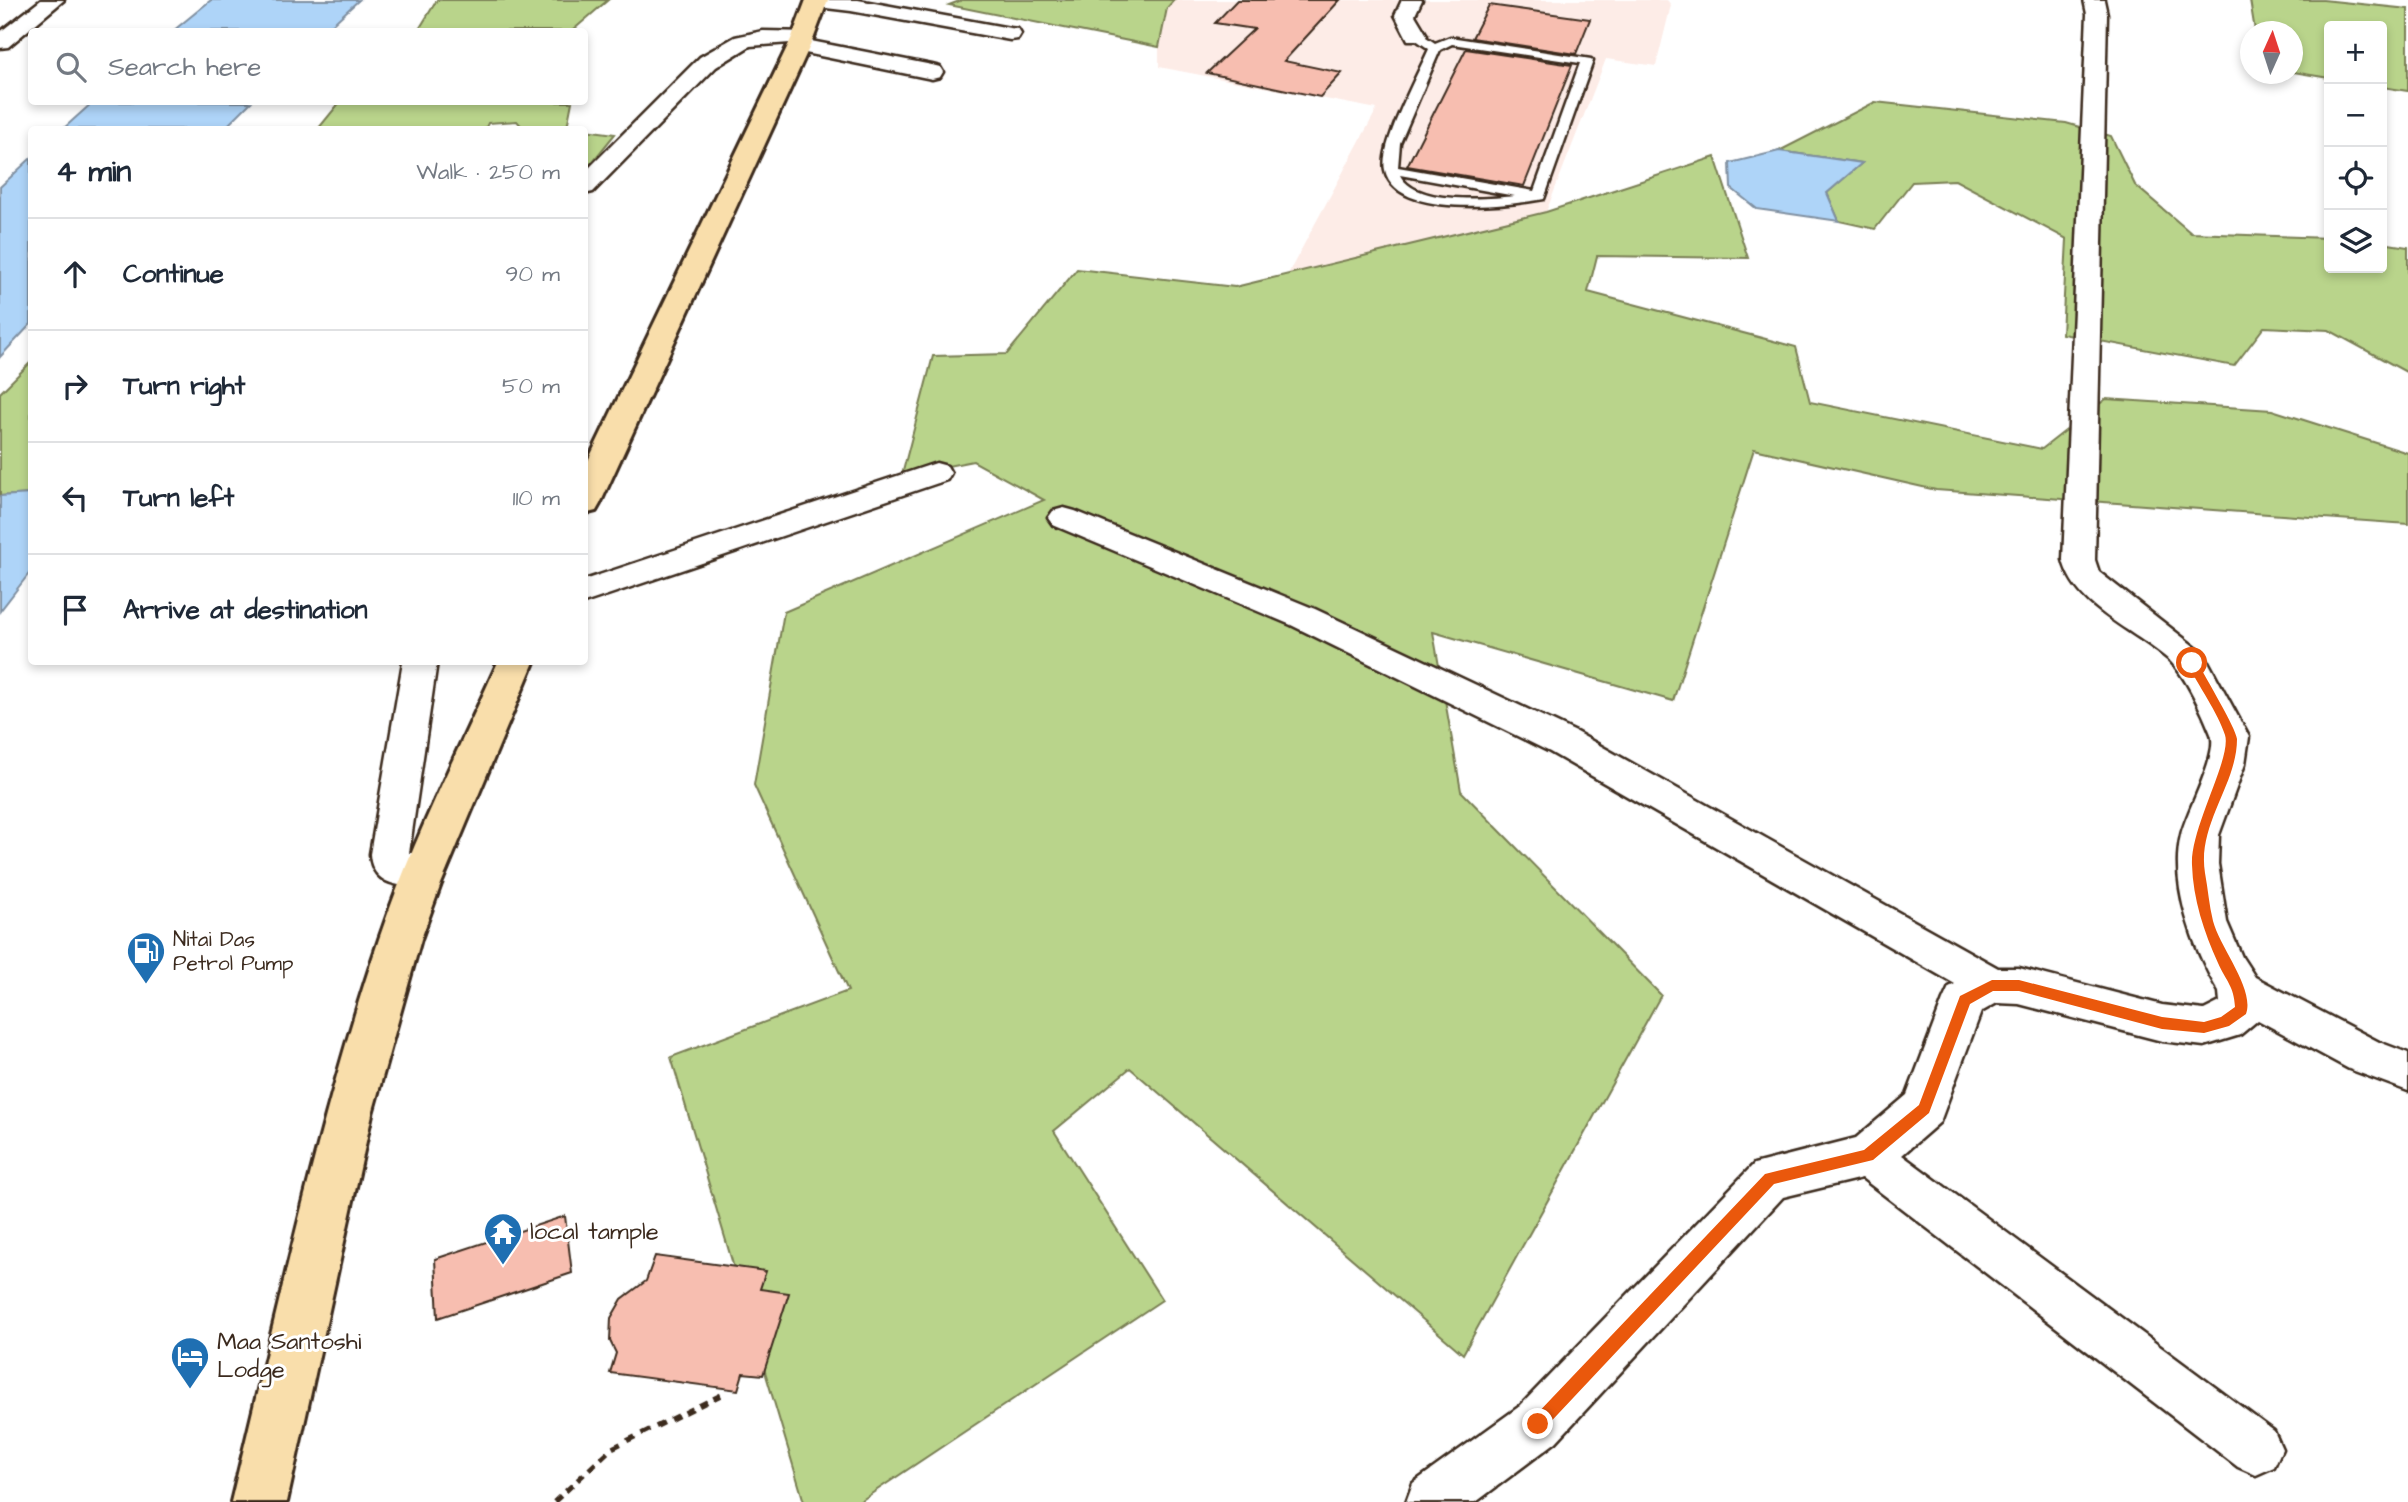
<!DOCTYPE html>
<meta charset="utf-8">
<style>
body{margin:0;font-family:"Architects Daughter",sans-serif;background:#f2f2f3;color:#1f2937}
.controls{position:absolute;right:21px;top:21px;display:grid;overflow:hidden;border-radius:7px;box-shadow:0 4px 10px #0003}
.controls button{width:63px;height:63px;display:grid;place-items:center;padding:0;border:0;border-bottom:2px solid #e0e1e3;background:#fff;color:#1f2937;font:35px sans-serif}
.compass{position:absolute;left:2240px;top:21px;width:63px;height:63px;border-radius:50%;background:#fff;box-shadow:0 4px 10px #0003;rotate:3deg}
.stop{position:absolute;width:21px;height:21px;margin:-16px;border:5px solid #ea580c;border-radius:50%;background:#fff}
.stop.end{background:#ea580c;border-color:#fff;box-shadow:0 2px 7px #0008}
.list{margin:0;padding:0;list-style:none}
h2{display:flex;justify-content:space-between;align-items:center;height:91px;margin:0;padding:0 28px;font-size:30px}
h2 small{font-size:23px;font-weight:400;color:#747a83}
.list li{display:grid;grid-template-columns:46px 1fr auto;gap:21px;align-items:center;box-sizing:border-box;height:112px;padding:0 28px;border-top:2px solid #e0e1e3}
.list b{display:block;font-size:26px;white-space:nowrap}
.list em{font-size:23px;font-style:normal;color:#747a83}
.icon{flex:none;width:38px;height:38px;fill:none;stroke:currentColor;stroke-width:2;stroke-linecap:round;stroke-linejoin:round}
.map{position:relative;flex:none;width:2408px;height:1502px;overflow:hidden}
.search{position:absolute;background:#fff;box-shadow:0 4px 10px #0003;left:28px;top:28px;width:560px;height:77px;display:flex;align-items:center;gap:18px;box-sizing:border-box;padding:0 24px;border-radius:7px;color:#747a83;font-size:26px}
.panel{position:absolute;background:#fff;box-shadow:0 4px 10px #0003;left:28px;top:126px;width:560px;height:539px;border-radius:7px}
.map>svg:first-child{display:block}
.built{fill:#fdece7}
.green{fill:#b9d48b;stroke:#7a7f54;stroke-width:2}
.water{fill:#aed4f8;stroke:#8090a1;stroke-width:2}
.building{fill:#f7beb0;stroke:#3b2a1e;stroke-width:2}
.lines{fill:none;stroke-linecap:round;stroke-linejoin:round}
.service-casing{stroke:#3b2a1e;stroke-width:5}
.minor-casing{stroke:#3b2a1e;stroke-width:5}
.trunk-casing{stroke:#3b2a1e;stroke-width:6}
.path{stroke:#3b2a1e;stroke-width:5;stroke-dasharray:9 7;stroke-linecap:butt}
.service{fill:#fff;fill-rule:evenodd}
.minor{fill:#fff;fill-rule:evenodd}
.trunk{fill:#f9deab;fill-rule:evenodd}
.route{fill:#ea580c}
.labels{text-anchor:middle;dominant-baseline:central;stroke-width:6;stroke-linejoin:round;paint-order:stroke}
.poi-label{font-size:21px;fill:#3b2a1e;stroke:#fff;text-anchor:start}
.near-poi-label{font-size:24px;fill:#3b2a1e;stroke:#fff;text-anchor:start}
</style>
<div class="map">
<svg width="2408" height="1502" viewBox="0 0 2408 1502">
<rect width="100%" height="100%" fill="#fff"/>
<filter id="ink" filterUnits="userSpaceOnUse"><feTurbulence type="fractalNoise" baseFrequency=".0143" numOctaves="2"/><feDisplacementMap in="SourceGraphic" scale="14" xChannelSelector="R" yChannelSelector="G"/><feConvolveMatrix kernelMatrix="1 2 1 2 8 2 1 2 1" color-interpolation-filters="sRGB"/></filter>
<g filter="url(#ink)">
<polygon class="built" points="1174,0 1667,0 1671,5 1656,66 1606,59 1546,212 1288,274 1377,109 1159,67 1159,47 1167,8"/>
<g class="green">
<polygon points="437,0 608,0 572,31 418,31"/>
<polygon points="962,0 1174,0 1167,8 1159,47 949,5"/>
<polygon points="2250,0 2323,0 2408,9 2408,91 2382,87 2382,26 2329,26 2329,78 2293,72 2292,32 2255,31"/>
<polygon points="340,102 572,102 567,127 579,129 524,129 517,121 488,123 485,130 318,129"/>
<polygon points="1875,102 2066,123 2111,136 2135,185 2191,233 2329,238 2329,268 2382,268 2382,243 2408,247 2408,373 2329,330 2264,327 2234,366 2062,334 2067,239 1955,180 1912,182 1875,229 1839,221 1827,193 1862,163 1779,151"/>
<polygon points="585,130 615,134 585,171 584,130"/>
<polygon points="1715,157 1748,258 1597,256 1588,292 1796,347 1810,402 2042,449 2106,399 2272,410 2408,453 2408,524 1936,490 1754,449 1673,701 1433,632 1461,791 1661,995 1463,1354 1130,1068 1054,1131 1162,1300 859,1502 804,1502 671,1057 848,991 754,785 784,612 1044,500 973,461 902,475 933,356 1007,354 1077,269 1235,287 1546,212"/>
<polygon points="31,362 31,494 0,496 0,393"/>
</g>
<g class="water">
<polygon points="211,0 359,0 325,31 173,31"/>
<polygon points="93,102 251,102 224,129 63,129"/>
<polygon points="1779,151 1862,163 1827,193 1839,221 1757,209 1731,188 1730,163"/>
<polygon points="31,158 31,324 0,357 0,187"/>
<polygon points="31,494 31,571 0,611 0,496"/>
</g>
<g class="building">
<polygon points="1237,0 1340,0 1284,61 1342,73 1320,97 1207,73 1254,29 1215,23"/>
<polygon points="1489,5 1590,19 1576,54 1472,38"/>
<polygon points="1466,49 1572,65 1524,186 1407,166"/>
<polygon points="565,1216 572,1273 438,1318 435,1259"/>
<polygon points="655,1256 766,1271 760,1289 789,1293 763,1375 743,1373 738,1390 610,1373 616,1353 610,1341 611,1318 622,1299 646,1281"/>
</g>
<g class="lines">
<g class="service-casing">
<path id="service" d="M1412,33H1420L1435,43L1450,37L1591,59L1593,61L1544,199C1510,205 1396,220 1385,170C1379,146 1418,74 1429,49L1412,37ZM1452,44L1580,63L1534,191L1398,167L1400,143L1440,50ZM1400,175L1515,196C1487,199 1415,205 1400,175Z"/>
</g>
<g class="minor-casing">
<g id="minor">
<polygon points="41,0 64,0 8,47 0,48 0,32"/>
<polygon points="807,0 858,0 1010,28 1018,29 1021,34 1018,39 1010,40 851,11 809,6"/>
<polygon points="1402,0 1422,0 1415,15 1427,35 1424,40 1408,40 1395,15"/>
<path d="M2084,0H2104L2107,14L2095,560L2099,572L2204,654L2249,737L2245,764L2219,835L2218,864L2227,922L2242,957L2255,977L2379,1042L2408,1053V1091L2349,1069L2258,1020L2240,1035L2204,1046L2162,1041L2019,1004L1997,1003L1981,1012L1940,1122L1902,1155L2274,1431L2282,1449L2274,1467L2256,1475L2238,1467L1862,1178L1783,1197L1556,1442L1476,1502H1406L1413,1483L1520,1406L1754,1164L1856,1138L1907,1095L1943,1000L1949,987L1955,984L1550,752L1291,625L1053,525L1048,518L1053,511L1064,508L1075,511L1315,609L1576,732L1998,968H2019L2162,1005L2204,1010L2220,1002L2219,992C2194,950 2169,885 2181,835C2186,812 2219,754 2211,734C2203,713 2185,675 2169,660C2134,629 2075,608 2063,560L2087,14Z"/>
<polygon points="763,31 811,32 814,37 811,41 932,65 940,67 943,72 940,77 932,79 791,50 790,43 750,46 716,67 593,192 584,194 584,173 700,57 735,37"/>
<polygon points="936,463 947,466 951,473 947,480 584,603 584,580"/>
<path d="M403,662H437L409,853H427L441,858L447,869L441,880C413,889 372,891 370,854Z"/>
</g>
</g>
<g class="trunk-casing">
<g id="trunk">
<polygon points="806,0 828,0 814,37 600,504 596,511 584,514 584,469 792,37"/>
<path d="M498,662H534L441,884L421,939L372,1114L287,1502H231C277,1314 317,1123 379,939C411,844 457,753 498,662Z"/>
</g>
</g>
<polyline class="path" points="554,1502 612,1448 721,1395"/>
<use href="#service" class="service"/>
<use href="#minor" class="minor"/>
<use href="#trunk" class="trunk"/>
</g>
</g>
<path class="route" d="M2192,659L2198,663C2205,677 2236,728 2237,739C2237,785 2197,824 2205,873C2208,889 2209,905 2213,921C2220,948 2255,989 2246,1014L2229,1026L2204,1033L2162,1029L2019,991H1993L1970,1004L1929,1113L1873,1160L1774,1184L1543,1430L1538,1432L1532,1430L1530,1424L1532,1419L1765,1174L1864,1150L1919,1105L1960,996L1992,980H2019L2162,1017L2204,1022L2221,1017L2235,1007C2234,986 2226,981 2218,963C2204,932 2193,899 2192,865C2190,828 2232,758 2225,735C2218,713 2198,685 2187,663Z"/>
<defs>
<g id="fuel-pin" transform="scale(2.0125)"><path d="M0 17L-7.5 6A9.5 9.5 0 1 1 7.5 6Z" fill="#1f6fb2" stroke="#fff"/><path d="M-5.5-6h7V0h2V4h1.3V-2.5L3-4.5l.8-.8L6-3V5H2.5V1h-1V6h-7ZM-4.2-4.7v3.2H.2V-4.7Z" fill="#fff"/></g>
<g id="temple-pin" transform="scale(2.0125)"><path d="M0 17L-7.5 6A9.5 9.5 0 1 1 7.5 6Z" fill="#1f6fb2" stroke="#fff"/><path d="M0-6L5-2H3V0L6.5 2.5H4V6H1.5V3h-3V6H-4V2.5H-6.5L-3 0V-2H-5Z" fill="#fff"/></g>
<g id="hotel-pin" transform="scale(2.0125)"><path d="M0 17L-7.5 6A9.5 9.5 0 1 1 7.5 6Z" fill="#1f6fb2" stroke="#fff"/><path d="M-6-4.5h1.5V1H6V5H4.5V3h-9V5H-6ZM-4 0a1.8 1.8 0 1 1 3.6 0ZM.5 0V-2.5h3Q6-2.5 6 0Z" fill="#fff"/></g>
</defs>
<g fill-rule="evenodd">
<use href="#fuel-pin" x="146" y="951"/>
<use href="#temple-pin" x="503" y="1232"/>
<use href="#hotel-pin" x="190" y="1356"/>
</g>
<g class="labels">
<g class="poi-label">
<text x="173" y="939">Nitai Das<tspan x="173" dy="24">Petrol Pump</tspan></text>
</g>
<g class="near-poi-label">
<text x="530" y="1232">local tample</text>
<text x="217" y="1342">Maa Santoshi<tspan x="217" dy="28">Lodge</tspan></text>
</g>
</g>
</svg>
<div class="controls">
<button>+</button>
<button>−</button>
<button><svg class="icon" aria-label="locate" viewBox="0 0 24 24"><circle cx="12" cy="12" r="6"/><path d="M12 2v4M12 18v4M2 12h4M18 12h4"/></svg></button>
<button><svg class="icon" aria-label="layers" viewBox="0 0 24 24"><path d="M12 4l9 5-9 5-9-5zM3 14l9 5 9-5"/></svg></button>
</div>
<svg class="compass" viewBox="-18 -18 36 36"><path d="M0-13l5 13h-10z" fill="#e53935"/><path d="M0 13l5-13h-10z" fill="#747a83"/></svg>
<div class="stop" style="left:2192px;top:663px"></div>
<div class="stop end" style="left:1538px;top:1424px"></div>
<div class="search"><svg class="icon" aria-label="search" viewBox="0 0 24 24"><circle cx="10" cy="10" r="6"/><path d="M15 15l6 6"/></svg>Search here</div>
<section class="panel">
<h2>4 min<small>Walk · 250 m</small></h2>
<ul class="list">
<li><svg class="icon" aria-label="ahead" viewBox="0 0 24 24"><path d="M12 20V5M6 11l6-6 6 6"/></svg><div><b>Continue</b></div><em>90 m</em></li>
<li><svg class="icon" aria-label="right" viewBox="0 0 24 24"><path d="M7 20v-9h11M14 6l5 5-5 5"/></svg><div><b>Turn right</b></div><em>50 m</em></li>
<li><svg class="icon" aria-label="left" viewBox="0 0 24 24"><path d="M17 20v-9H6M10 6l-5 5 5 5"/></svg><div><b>Turn left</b></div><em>110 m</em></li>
<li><svg class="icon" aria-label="arrive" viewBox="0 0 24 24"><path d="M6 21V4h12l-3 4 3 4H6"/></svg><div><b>Arrive at destination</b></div></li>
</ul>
</section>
</div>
